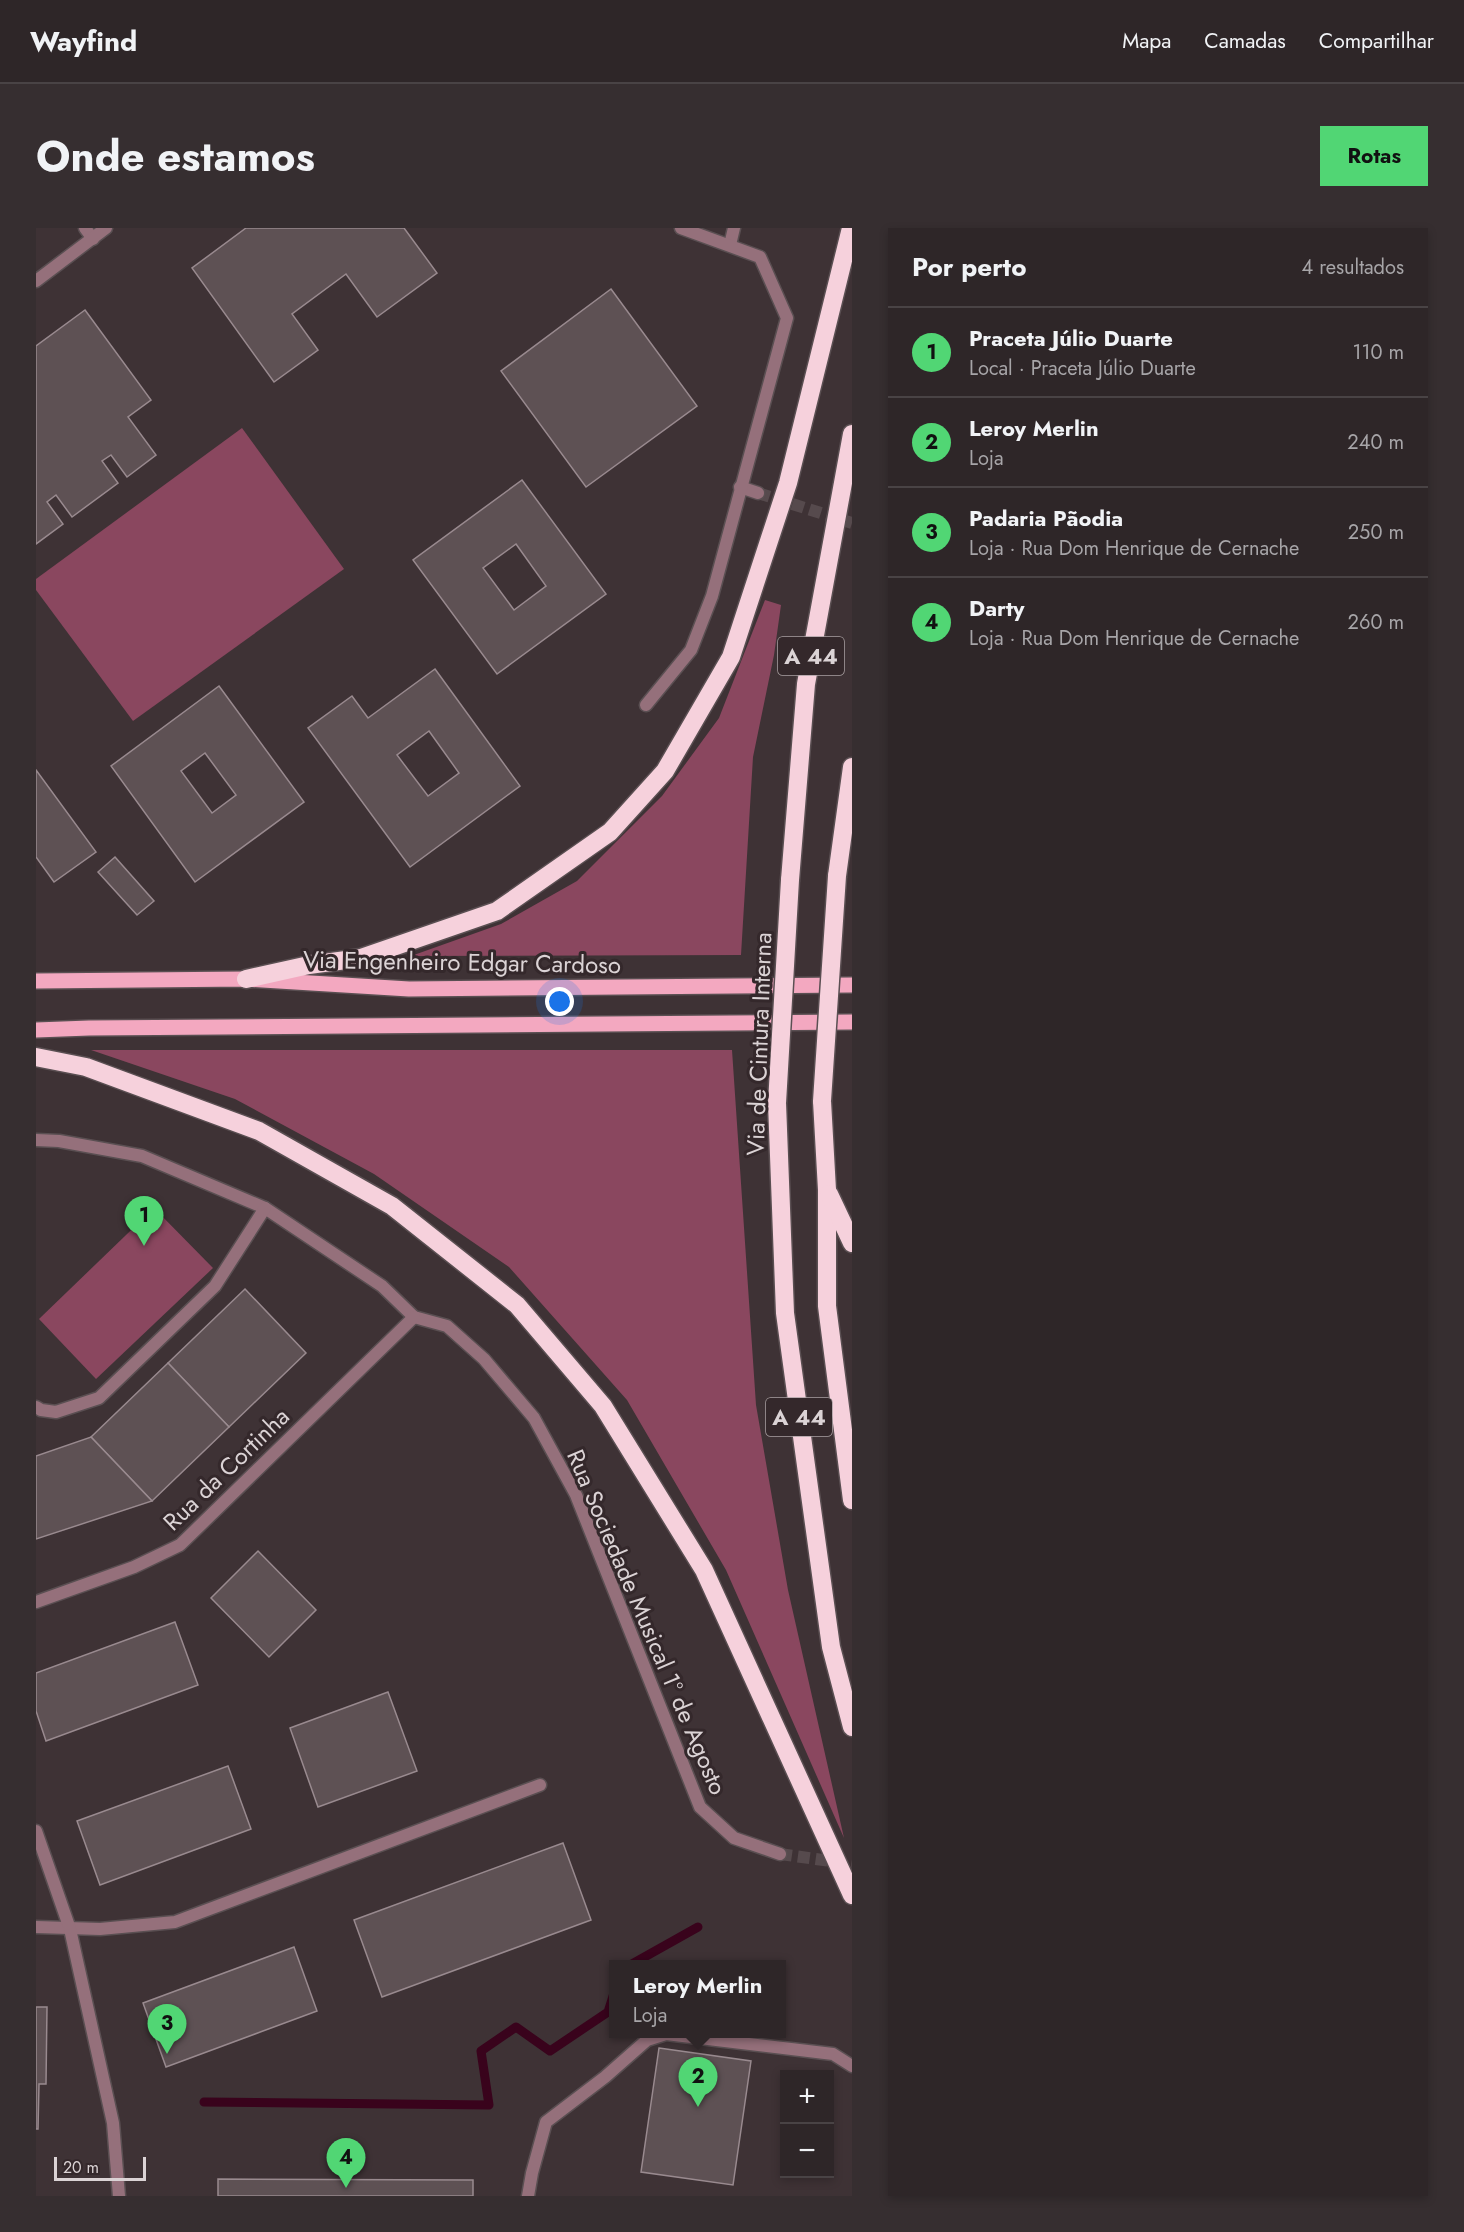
<!DOCTYPE html>
<html lang="pt">
<meta charset="utf-8">
<style>
body{margin:0;font-family:Jost,sans-serif;background:#362e30;color:#f1f3f6}
.controls{position:absolute;right:18px;bottom:18px;display:grid;overflow:hidden;border-radius:0px;box-shadow:0 3px 9px #0003}
.controls button{width:54px;height:54px;display:grid;place-items:center;padding:0;border:0;border-bottom:2px solid #494345;background:#2e2628;color:#f1f3f6;font:30px sans-serif}
.scale{position:absolute;left:18px;bottom:15px;width:92px;box-sizing:border-box;padding-left:6px;border:3px solid #dbd3d5;border-top:0;font-size:16px;line-height:21px;white-space:nowrap;color:#dbd3d5;-webkit-text-stroke:4px #34282b;paint-order:stroke}
.you{position:absolute;left:524px;top:774px;width:21px;height:21px;margin:-15px;border:4px solid #fff;border-radius:50%;background:#1a73e8;box-shadow:0 0 0 9px #1a73e833}
.badge{display:grid;place-items:center;width:39px;height:39px;border-radius:50%;background:#51d674;color:#111;font-size:20px;font-weight:700}
.pin{position:absolute;translate:-50% -50px;filter:drop-shadow(0 2px 3px #0008)}
.pin::after{content:'';position:absolute;top:32px;width:21px;height:18px;background:inherit;clip-path:polygon(0 0,100% 0,50% 100%)}
.popup{position:absolute;left:573px;top:1732px;width:177px;height:78px;box-sizing:border-box;display:grid;place-content:center;border-radius:0px;background:#2e2628;filter:drop-shadow(0 2px 4px #0005);font-size:20px;white-space:nowrap;color:#a7a5a8}
.popup b{font-size:22px;color:#f1f3f6}
.popup::after{content:'';position:absolute;left:50%;top:100%;margin-left:-12px;border:12px solid transparent;border-top-color:#2e2628}
.list{margin:0;padding:0;list-style:none}
h2{display:flex;justify-content:space-between;align-items:center;height:78px;margin:0;padding:0 24px;font-size:26px}
h2 small{font-size:20px;font-weight:400;color:#a7a5a8}
.list li{display:grid;grid-template-columns:39px 1fr auto;gap:18px;align-items:center;box-sizing:border-box;height:90px;padding:0 24px;border-top:2px solid #494345}
.list b{display:block;font-size:22px;white-space:nowrap}
.list p{margin:0;font-size:20px;white-space:nowrap;color:#a7a5a8}
.list em{font-size:20px;font-style:normal;color:#a7a5a8}
.map{position:relative;flex:none;width:816px;height:1968px;overflow:hidden;border-radius:0px}
header{display:flex;align-items:center;gap:36px;box-sizing:border-box;height:84px;padding:0 30px;background:#2e2628;border-bottom:2px solid #494345}
header strong{font-size:28px}
nav{display:flex;gap:33px;margin-inline-start:auto;font-size:21px}
.intro{display:flex;align-items:center;justify-content:space-between;box-sizing:border-box;height:144px;padding:0 36px}
h1{margin:0;font-size:42px}
.button{padding:15px 27px;border-radius:0px;background:#51d674;color:#111;font-size:21px;font-weight:700}
main{display:flex;gap:36px;padding:0 36px}
aside{flex:1;background:#2e2628;border-radius:0px;box-shadow:0 3px 9px #0003}
.map>svg:first-child{display:block}
.green{fill:#8a475f}
.lines{fill:none;stroke-linecap:round;stroke-linejoin:round}
.stream{stroke:#39031c;stroke-width:9}
.building{fill:#5e5154;stroke:#998a8f;stroke-width:1.5;fill-rule:evenodd}
.minor-tunnel{stroke:#564a4d;stroke-width:12;stroke-dasharray:12 6;stroke-linecap:butt}
.service-casing{stroke:#5a4f52;stroke-width:15}
.minor-casing{stroke:#5a4f52;stroke-width:15}
.tertiary-casing{stroke:#5a4f52;stroke-width:15}
.primary-casing{stroke:#5a4f52;stroke-width:18}
.motorway-casing{stroke:#5a4f52;stroke-width:21}
.service{stroke:#95707b;stroke-width:12}
.minor{stroke:#95707b;stroke-width:12}
.tertiary{stroke:#95707b;stroke-width:12}
.primary{stroke:#f3a8c0;stroke-width:15}
.motorway{stroke:#f6d1dc;stroke-width:18}
.motorway-bridge-casing{stroke:#5a4f52;stroke-width:21;stroke-linecap:butt}
.motorway-bridge{stroke:#f6d1dc;stroke-width:18}
.labels{text-anchor:middle;dominant-baseline:central;stroke-width:6;stroke-linejoin:round;paint-order:stroke}
.shield{fill:#34282b;stroke:#a9a0a2;stroke-width:1.5}
.shield-label{font-size:22px;font-weight:bold;fill:#dbd3d5}
.street-label{font-size:24px;fill:#dbd3d5;stroke:#34282b}
</style>
<header>
<strong>Wayfind</strong>
<nav><a>Mapa</a><a>Camadas</a><a>Compartilhar</a></nav>
</header>
<div class="intro"><h1>Onde estamos</h1><a class="button">Rotas</a></div>
<main>
<div class="map">
<svg width="816" height="1968" viewBox="0 0 816 1968">
<rect width="100%" height="100%" fill="#3e3235"/>
<g class="green">
<polygon points="206,200 308,341 97,493 0,362 0,351"/>
<polygon points="729,372 745,377 738,427 717,529 705,727 375,728 465,696 541,653 626,568 683,490"/>
<polygon points="55,822 696,822 720,1177 752,1362 808,1610 690,1342 591,1172 473,1039 338,946 199,871"/>
<polygon points="118,980 177,1040 60,1151 3,1091"/>
</g>
<g class="lines">
<g class="stream">
<polyline points="596,1736 662,1699"/>
<polyline points="168,1874 453,1877 445,1823 480,1799 514,1823 572,1784 578,1765"/>
</g>
</g>
<g class="building">
<polygon points="210,0 368,0 401,45 341,89 310,46 256,86 282,122 238,154 156,40"/>
<polygon points="575,61 661,178 550,259 465,143"/>
<polygon points="49,82 115,172 92,189 120,227 91,249 75,227 66,233 82,255 36,289 20,267 11,274 27,296 0,316 0,118"/>
<path d="M486,252L570,366L461,446L377,332ZM480,316L510,358L478,382L447,340Z"/>
<path d="M399,441L484,558L374,639L272,500L316,468L332,490ZM393,503L423,545L392,568L361,527Z"/>
<path d="M183,458L268,574L159,654L75,538ZM169,525L200,567L176,585L145,543Z"/>
<polygon points="0,542 60,624 18,654 0,629"/>
<polygon points="79,629 118,673 101,687 62,644"/>
<polygon points="209,1061 270,1125 193,1199 132,1135"/>
<polygon points="132,1135 193,1199 116,1273 55,1209"/>
<polygon points="55,1209 116,1273 0,1311 0,1228"/>
<polygon points="222,1323 280,1382 233,1429 175,1370"/>
<polygon points="139,1394 162,1457 10,1513 0,1483 0,1445"/>
<polygon points="352,1464 381,1543 282,1579 254,1500"/>
<polygon points="192,1538 215,1601 64,1657 41,1593"/>
<polygon points="527,1615 555,1692 346,1769 318,1692"/>
<polygon points="258,1719 281,1783 130,1839 107,1775"/>
<polygon points="0,1779 11,1779 10,1856 3,1856 2,1901 0,1901"/>
<polygon points="623,1820 715,1833 697,1957 605,1944"/>
<polygon points="182,1951 437,1952 437,1968 182,1968"/>
</g>
<g class="lines">
<g class="minor-tunnel">
<polyline points="722,265 816,295"/>
<polyline points="744,1626 816,1636"/>
</g>
<g class="service-casing">
<polyline id="service" points="492,1968 496,1945 510,1894 569,1849 611,1812 630,1806 797,1826 816,1838"/>
</g>
<g class="minor-casing">
<g id="minor">
<polyline points="49,0 57,11"/>
<polyline points="694,17 698,0"/>
<polyline points="704,259 722,265"/>
<polyline points="610,477 655,422 676,368 751,90 724,29 645,0"/>
<polyline points="0,912 23,913 106,928 229,980 346,1058 378,1089 411,1098 448,1131 498,1190 540,1267 664,1579 698,1610 744,1626"/>
<polyline points="0,1179 5,1182 20,1184 63,1170 179,1058 229,980"/>
<polyline points="0,1374 98,1339 144,1317 378,1089"/>
<polyline points="0,1699 64,1701 139,1694 504,1557"/>
</g>
</g>
<g class="tertiary-casing">
<g id="tertiary">
<polyline points="0,53 70,0"/>
<polyline points="0,1603 34,1701 77,1895 83,1968"/>
</g>
</g>
<g class="primary-casing">
<g id="primary">
<polyline points="0,753 210,751 373,761 816,757"/>
<polyline points="0,802 53,800 816,794"/>
</g>
</g>
<g class="motorway-casing">
<g id="motorway">
<polyline points="801,648 816,539"/>
<polyline points="754,652 770,456 816,206"/>
<polyline points="210,751 273,737 325,730 461,683 574,604 629,543 695,429 752,255 815,0"/>
<polyline points="0,829 50,839 223,903 356,978 481,1077 567,1178 668,1342 816,1667"/>
<polyline points="786,873 791,962 791,1078 816,1272"/>
<polyline points="741,875 749,1085 795,1419 816,1499"/>
<polyline points="793,966 816,1015"/>
</g>
</g>
<use href="#service" class="service"/>
<use href="#minor" class="minor"/>
<use href="#tertiary" class="tertiary"/>
<use href="#primary" class="primary"/>
<use href="#motorway" class="motorway"/>
<g class="motorway-bridge-casing">
<g id="motorway-bridge">
<polyline points="786,873 801,648"/>
<polyline points="741,875 754,652"/>
</g>
</g>
<use href="#motorway-bridge" class="motorway-bridge"/>
</g>
<g class="labels">
<g class="shield">
<rect x="742" y="409" width="66" height="38" rx="4.5"/>
<rect x="730" y="1170" width="66" height="38" rx="4.5"/>
</g>
<g class="shield-label">
<text x="775" y="428">A 44</text>
<text x="763" y="1189">A 44</text>
</g>
<g class="street-label">
<text transform="translate(426 734) rotate(1)">Via Engenheiro Edgar Cardoso</text>
<text transform="translate(723 816) rotate(-88)">Via de Cintura Interna</text>
<text transform="translate(190 1241) rotate(-44)">Rua da Cortinha</text>
<text transform="translate(611 1394) rotate(67)">Rua Sociedade Musical 1º de Agosto</text>
</g>
</g>
</svg>
<div class="controls">
<button>+</button>
<button>−</button>
</div>
<div class="scale">20 m</div>
<div class="you"></div>
<div class="pin badge" style="left:108px;top:1018px">1</div>
<div class="pin badge" style="left:662px;top:1879px">2</div>
<div class="popup"><b>Leroy Merlin</b>Loja</div>
<div class="pin badge" style="left:131px;top:1826px">3</div>
<div class="pin badge" style="left:310px;top:1960px">4</div>
</div>
<aside>
<h2>Por perto<small>4 resultados</small></h2>
<ul class="list">
<li><span class="badge">1</span><div><b>Praceta Júlio Duarte</b><p>Local · Praceta Júlio Duarte</p></div><em>110 m</em></li>
<li><span class="badge">2</span><div><b>Leroy Merlin</b><p>Loja</p></div><em>240 m</em></li>
<li><span class="badge">3</span><div><b>Padaria Pãodia</b><p>Loja · Rua Dom Henrique de Cernache</p></div><em>250 m</em></li>
<li><span class="badge">4</span><div><b>Darty</b><p>Loja · Rua Dom Henrique de Cernache</p></div><em>260 m</em></li>
</ul>
</aside>
</main>
